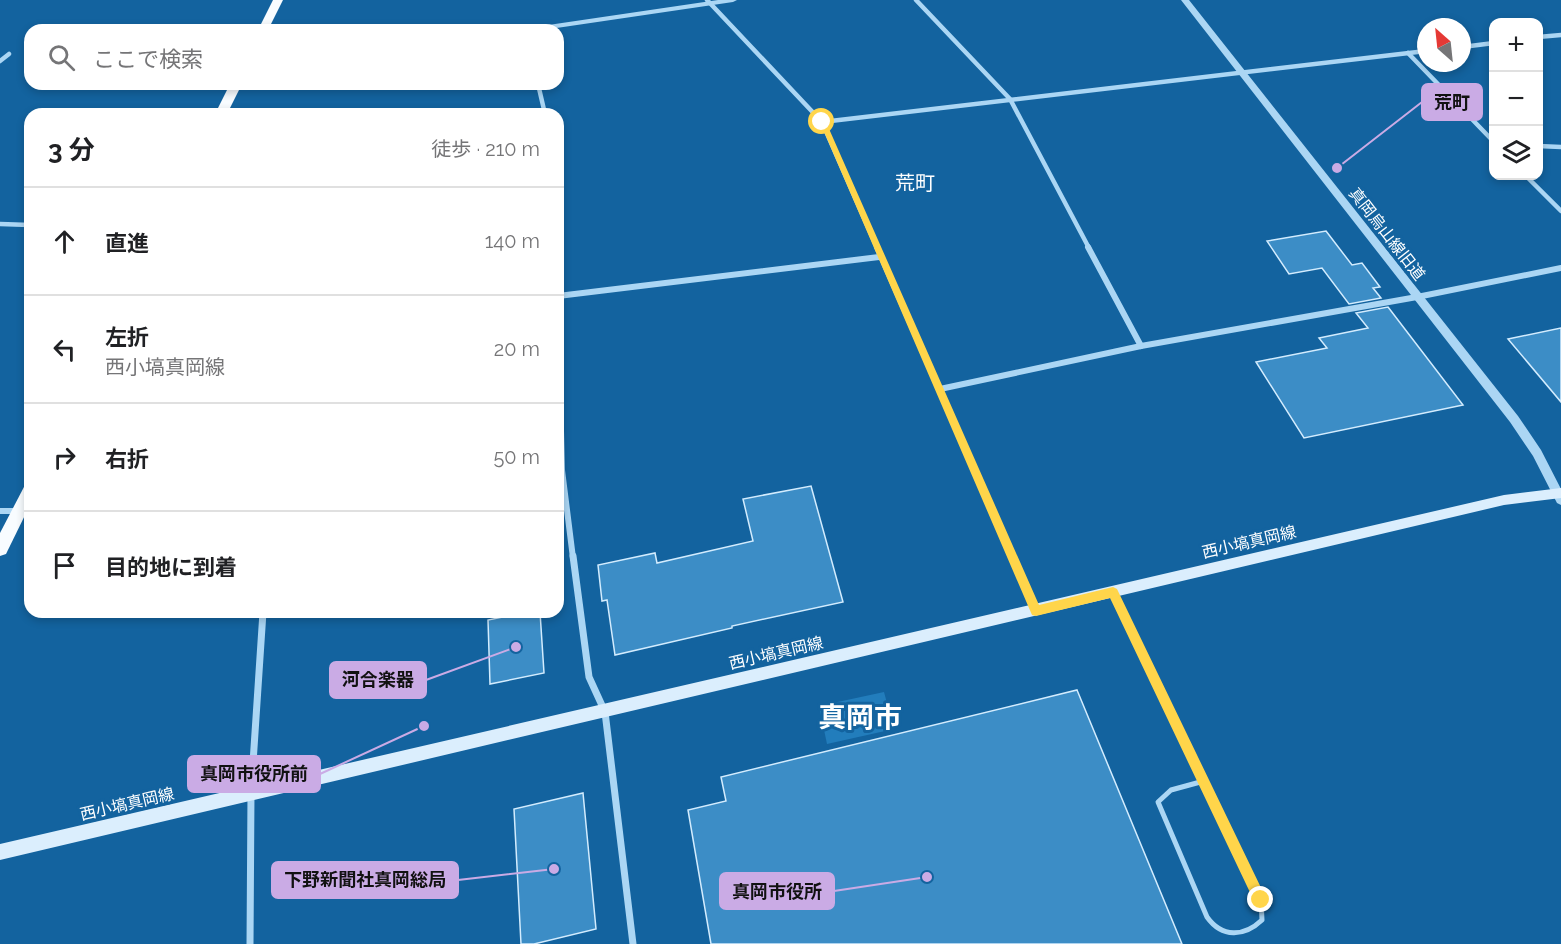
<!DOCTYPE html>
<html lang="ja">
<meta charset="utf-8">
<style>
body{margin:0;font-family:Raleway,"Noto Sans JP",sans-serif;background:#f2f2f2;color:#202124}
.controls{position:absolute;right:18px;top:18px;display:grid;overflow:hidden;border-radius:12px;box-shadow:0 3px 9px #0003}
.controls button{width:54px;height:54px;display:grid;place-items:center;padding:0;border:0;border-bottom:2px solid #e0e0e0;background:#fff;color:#202124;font:30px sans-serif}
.compass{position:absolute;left:1417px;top:18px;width:54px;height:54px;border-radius:50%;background:#fff;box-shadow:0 3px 9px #0003;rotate:333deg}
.stop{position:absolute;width:18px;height:18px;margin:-14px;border:4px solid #ffd54a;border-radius:50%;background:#fff}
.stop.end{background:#ffd54a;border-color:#fff;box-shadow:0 2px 6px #0008}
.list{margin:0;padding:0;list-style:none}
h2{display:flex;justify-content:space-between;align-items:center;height:78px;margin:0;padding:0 24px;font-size:26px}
h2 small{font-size:20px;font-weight:400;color:#757577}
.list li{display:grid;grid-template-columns:39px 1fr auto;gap:18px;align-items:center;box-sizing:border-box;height:108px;padding:0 24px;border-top:2px solid #e0e0e0}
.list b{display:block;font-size:22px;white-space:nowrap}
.list p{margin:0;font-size:20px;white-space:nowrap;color:#757577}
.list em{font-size:20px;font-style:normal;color:#757577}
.icon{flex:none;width:33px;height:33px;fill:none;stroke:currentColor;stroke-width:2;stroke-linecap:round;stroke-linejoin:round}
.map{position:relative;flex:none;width:1561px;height:944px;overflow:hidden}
.search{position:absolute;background:#fff;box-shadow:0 3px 9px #0003;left:24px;top:24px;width:540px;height:66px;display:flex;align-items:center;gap:15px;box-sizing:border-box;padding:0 21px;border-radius:18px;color:#757577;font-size:22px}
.panel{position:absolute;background:#fff;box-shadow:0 3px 9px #0003;left:24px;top:108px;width:540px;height:510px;border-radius:18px}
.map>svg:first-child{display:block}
.green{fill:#227dbc}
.building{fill:#3c8dc6;stroke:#d3ecfe;stroke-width:1.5}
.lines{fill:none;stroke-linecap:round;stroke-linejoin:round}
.service{stroke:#abd6f4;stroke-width:5}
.minor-far2{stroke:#abd6f4;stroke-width:4.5}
.minor-far1{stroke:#abd6f4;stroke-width:6}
.minor{stroke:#abd6f4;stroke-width:7}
.tertiary{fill:#abd6f4;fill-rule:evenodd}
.secondary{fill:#dbeefd;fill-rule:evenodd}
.primary{fill:#f8fcff;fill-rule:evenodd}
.route{fill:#ffd54a}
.labels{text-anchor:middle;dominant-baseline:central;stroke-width:6;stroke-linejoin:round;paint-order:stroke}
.street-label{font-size:16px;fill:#fff;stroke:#13639f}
.quarter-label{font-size:20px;fill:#fff;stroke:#13639f}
.town-label{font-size:28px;font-weight:bold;fill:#fff;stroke:#13639f}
.leader{fill:none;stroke:#caabe5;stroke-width:2}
.callout-dot{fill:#caabe5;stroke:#13639f;stroke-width:2}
.callout{fill:#caabe5;stroke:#caabe5;stroke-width:2}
.callout-label{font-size:18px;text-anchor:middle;font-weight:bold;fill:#111}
</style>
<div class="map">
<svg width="1561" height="944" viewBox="0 0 1561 944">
<rect width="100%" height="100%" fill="#13639f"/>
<polygon class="green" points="884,692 894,729 827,744 819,706"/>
<g class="building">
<polygon points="1326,231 1352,265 1362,263 1380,287 1373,288 1381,298 1349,304 1322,268 1289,274 1267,241"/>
<polygon points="1388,307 1463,405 1304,438 1256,362 1327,348 1319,338 1368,328 1356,313"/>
<polygon points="1561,328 1561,402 1508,339"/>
<polygon points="811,486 843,602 732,626 732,628 615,655 607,600 602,601 598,565 655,553 657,563 753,541 743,499"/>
<polygon points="527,612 540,612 544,673 490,684 488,620"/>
<polygon points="1077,690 1182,944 711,944 688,810 726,801 721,777"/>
<polygon points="583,793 596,929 534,944 521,944 514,809"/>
</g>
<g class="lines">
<g class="service">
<polyline points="1113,592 1204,781"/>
<path d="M1204,781L1261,900L1262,920C1244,937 1222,938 1207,917L1158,802L1171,790Z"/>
</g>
<g class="minor-far2">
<polyline points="707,0 822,122 877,248"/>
<polyline points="916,0 1010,99 1089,248"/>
<polyline points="1538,37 1561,35"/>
<polyline points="1462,47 1494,43"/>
<polyline points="1408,53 1494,142"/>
<polyline points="0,61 9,54"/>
<polyline points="538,84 545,114"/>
<polyline points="822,122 1426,51"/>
<polyline points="1538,146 1561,147"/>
<polyline points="1526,176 1561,211"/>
<polyline points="0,224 30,225"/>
</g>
<g class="minor-far1">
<polyline points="877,247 1013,558"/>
<polyline points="1088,247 1141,346"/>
<polyline points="558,296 879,257"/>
<polyline points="558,313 562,470 573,558"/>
<polyline points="940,389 1141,346 1417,297 1561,268"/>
<polyline points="0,511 17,511"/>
</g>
<g class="minor">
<polyline points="573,556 589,677 605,712 633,944"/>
<polyline points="1012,556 1036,611"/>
<polyline points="250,944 251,793 263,612"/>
</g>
<g class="tertiary">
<polygon points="718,0 737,0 733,2 543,30 524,30 528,28"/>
<polygon points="1181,0 1189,0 1518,416 1541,450 1561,489 1561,505 1557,503 1533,456 1510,422"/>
</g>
<polygon class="secondary" points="1561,488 1561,498 1504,505 0,860 0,844 1504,495"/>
<g class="primary">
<polygon points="273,0 283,0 268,30 258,30"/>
<polygon points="230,84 242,84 227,114 215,114"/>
<polygon points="30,483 30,505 6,554 0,556 0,533 25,485"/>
</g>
</g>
<polygon class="route" points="819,120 826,122 1039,605 1113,587 1117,589 1265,896 1267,900 1265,905 1261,907 1256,905 1110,598 1036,616 1032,615"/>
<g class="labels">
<g class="street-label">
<text transform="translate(1387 234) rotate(52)">真岡烏山線旧道</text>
<text transform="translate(1249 542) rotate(-13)">西小塙真岡線</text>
<text transform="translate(776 653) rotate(-13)">西小塙真岡線</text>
<text transform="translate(127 804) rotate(-13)">西小塙真岡線</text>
</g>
<g class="quarter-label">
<text x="915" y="183">荒町</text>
</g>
<g class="town-label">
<text x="860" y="717">真岡市</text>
</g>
</g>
<path class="leader" d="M1337 168L1422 102M516 647L426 680M424 726L320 774M554 869L458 880M927 877L834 891"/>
<g class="callout-dot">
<circle cx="1337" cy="168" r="6"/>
<circle cx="516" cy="647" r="6"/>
<circle cx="424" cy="726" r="6"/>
<circle cx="554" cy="869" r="6"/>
<circle cx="927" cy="877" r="6"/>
</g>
<g class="callout">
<rect x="1422" y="84" width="60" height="36" rx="6"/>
<rect x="330" y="662" width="96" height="36" rx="6"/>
<rect x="188" y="756" width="132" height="36" rx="6"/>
<rect x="272" y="862" width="186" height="36" rx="6"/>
<rect x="720" y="873" width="114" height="36" rx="6"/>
</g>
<g class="callout-label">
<text x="1452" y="109">荒町</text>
<text x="378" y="686">河合楽器</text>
<text x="254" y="780">真岡市役所前</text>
<text x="365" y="886">下野新聞社真岡総局</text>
<text x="777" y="898">真岡市役所</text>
</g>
</svg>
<div class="controls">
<button>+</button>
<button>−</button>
<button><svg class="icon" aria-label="layers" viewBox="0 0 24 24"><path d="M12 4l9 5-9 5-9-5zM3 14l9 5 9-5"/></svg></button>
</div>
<svg class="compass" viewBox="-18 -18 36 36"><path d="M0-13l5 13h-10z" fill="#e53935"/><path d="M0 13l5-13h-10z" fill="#757577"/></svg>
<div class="stop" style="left:822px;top:122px"></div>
<div class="stop end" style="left:1261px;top:900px"></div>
<div class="search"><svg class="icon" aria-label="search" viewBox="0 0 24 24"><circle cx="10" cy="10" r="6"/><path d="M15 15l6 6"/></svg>ここで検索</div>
<section class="panel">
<h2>3 分<small>徒歩 · 210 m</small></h2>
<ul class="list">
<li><svg class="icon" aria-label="ahead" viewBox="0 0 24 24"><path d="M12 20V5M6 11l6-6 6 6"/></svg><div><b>直進</b></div><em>140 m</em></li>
<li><svg class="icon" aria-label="left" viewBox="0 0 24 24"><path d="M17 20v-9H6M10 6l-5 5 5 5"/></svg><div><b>左折</b><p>西小塙真岡線</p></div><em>20 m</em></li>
<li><svg class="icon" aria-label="right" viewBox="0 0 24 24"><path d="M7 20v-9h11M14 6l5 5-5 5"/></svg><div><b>右折</b></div><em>50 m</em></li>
<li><svg class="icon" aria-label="arrive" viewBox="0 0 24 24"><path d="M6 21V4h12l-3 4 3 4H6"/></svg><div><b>目的地に到着</b></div></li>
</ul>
</section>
</div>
